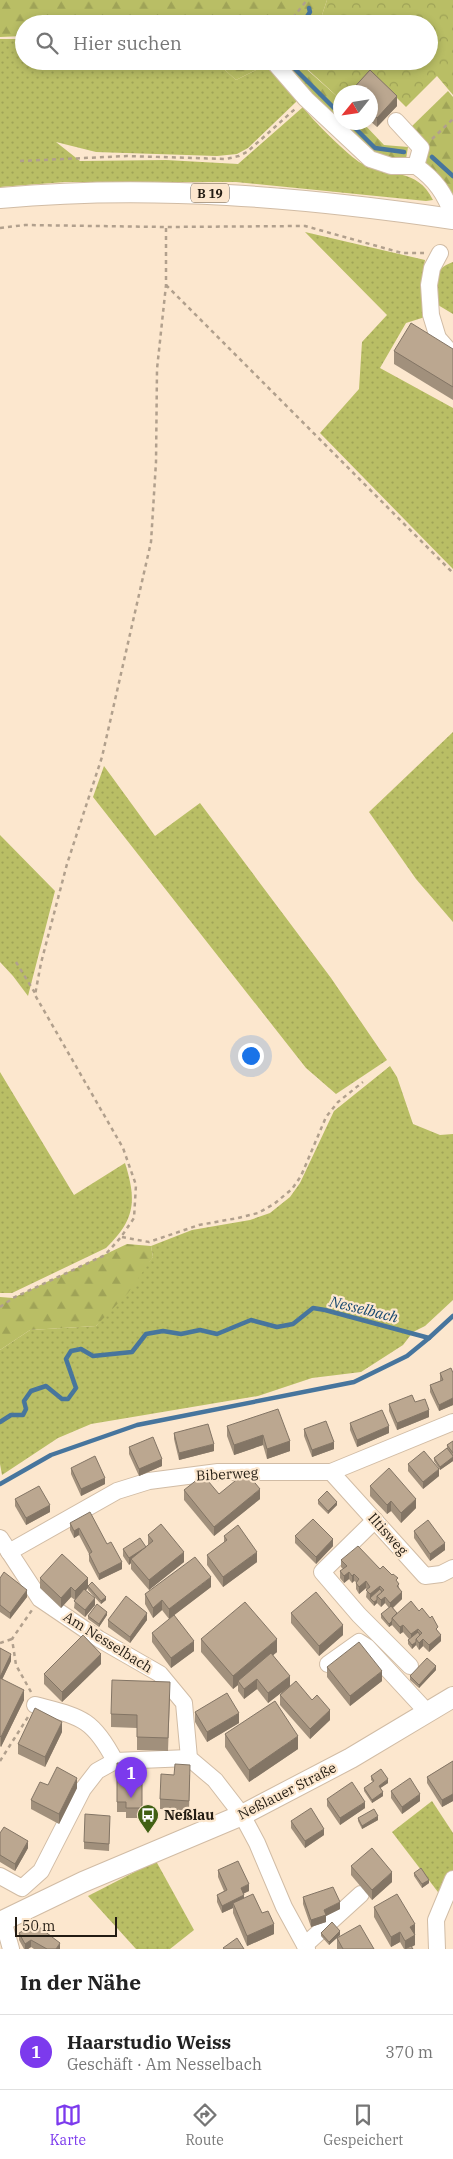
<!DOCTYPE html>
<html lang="de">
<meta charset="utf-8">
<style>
body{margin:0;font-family:"IBM Plex Serif",serif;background:#f6f6f6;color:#222}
.compass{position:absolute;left:333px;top:85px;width:45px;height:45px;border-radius:50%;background:#fff;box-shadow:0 2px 8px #0003;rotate:240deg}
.scale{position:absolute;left:15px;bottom:12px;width:102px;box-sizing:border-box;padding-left:5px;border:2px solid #231c13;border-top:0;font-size:14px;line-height:18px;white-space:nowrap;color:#231c13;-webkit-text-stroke:4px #fce7ce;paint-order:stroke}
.you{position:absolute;left:250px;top:1055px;width:18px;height:18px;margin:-12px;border:4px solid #fff;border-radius:50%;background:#1a73e8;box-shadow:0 0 0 8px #1a73e833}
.badge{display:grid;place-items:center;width:32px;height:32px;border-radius:50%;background:#7c3aed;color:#fff;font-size:16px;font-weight:700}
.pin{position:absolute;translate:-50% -41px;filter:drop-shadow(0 1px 2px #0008)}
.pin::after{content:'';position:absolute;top:26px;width:18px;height:15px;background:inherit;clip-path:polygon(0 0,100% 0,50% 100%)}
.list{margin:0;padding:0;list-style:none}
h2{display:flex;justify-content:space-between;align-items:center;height:65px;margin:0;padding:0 20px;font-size:21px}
h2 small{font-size:16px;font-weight:400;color:#767676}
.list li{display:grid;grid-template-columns:32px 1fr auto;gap:15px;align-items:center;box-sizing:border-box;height:75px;padding:0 20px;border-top:1px solid #e0e0e0}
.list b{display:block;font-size:19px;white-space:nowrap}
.list p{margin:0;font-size:16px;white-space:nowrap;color:#767676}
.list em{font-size:16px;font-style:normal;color:#767676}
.icon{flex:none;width:28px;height:28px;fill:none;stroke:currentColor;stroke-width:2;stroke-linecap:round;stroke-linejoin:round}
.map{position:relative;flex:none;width:453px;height:1949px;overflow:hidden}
.search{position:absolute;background:#fff;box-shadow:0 2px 8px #0003;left:15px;right:15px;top:15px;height:55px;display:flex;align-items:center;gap:12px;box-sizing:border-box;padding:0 18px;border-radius:28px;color:#767676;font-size:19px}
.sheet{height:140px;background:#fff}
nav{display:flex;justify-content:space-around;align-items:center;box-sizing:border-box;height:70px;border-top:1px solid #e0e0e0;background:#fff;font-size:14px;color:#767676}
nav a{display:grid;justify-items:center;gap:2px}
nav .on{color:#7c3aed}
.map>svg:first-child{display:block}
.grass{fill:url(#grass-dots)}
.forest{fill:url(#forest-firs)}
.park{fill:url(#park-crowns)}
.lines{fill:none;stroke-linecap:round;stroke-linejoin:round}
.stream{stroke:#47759d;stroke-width:4.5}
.minor-casing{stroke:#d1bca5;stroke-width:18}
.major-casing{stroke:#d1bca5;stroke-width:22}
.path{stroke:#b1a08d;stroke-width:2.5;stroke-dasharray:4 4;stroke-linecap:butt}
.minor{stroke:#fff;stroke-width:16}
.major{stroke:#fff;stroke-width:20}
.wall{fill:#a1907c}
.shaded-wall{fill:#837565}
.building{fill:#bba790;stroke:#837565}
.labels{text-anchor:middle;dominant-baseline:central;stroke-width:4.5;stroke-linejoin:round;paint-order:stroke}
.shield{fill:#fce7ce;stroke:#64594b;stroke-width:1}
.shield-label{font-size:12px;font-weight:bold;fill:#231c13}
.street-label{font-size:14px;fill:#231c13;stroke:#fce7ce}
.poi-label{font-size:14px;font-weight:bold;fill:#231c13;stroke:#fce7ce;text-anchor:start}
.water-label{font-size:15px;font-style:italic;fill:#154770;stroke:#fce7ce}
</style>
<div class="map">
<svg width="453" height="1949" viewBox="0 0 453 1949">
<defs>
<pattern id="grass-dots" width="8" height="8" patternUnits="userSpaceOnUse" patternTransform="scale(1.25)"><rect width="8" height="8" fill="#b9be65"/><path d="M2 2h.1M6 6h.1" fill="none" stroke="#9fa357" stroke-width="1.8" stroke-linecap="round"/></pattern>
<pattern id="forest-firs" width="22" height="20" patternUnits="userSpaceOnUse" patternTransform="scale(1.25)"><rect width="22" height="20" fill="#b9be65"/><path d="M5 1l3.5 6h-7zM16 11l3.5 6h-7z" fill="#9fa357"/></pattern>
<pattern id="park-crowns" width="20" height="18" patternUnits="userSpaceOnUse" patternTransform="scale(1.25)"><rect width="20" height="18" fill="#b9be65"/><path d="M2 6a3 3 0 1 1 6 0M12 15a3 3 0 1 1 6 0" fill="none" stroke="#9fa357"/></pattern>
</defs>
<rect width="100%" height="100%" fill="#fce7ce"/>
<g class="grass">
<path d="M0,39H24V61H215L236,80L266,65L296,95V102L248,148L237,154L217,156L96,152L56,142L80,161L166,160L238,164L303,107C310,118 351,158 361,163C390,178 417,167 433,200L426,201L236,182H65L0,187Z"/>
<polygon points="305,232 425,260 421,286 425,317 406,323 380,368 453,408 453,569 320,433 359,389 362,342 387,315"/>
<path d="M453,262V314L433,302C434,283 432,269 453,262Z"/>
<polygon points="453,732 453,922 416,879 369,812"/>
<polygon points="104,766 155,836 200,803 331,978 387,1060 336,1094 306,1068 93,797"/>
<polygon points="0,835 55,891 28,996 13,976 0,962"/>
<polygon points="390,1066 397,1077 413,1124 440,1135 453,1134 453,1300 425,1326 413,1332 403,1345 361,1372 312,1378 258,1396 91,1424 58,1438 2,1475 0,1464 0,1350 30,1330 96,1326 153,1257 151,1246 192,1230 250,1220 270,1213 290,1197 300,1183 334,1111"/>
<path d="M0,1072L74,1195L125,1163C137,1201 135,1220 106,1248L12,1293H0Z"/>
<polygon points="432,1801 453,1833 453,1875 441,1896 392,1832"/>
<polygon points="156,1861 194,1930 170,1949 136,1949 88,1896"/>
</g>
<g class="forest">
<polygon points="0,0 327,0 319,24 24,24 24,36 0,37"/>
<polygon points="215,61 306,61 304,67 340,99 340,122 288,71 266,65 236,80"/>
<polygon points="448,91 453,97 453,208 428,171 409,129"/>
<path d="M341,123H363L384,145L408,147L406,159C378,166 358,140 341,123Z"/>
<polygon points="127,1244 151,1246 153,1257 128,1293 96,1326 30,1330 0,1350 0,1297 13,1298"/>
</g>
<polygon class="park" points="327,0 453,0 453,95 437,76 406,107 373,74 355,92 340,92 340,99 304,66 306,61 429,61 429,24 319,24"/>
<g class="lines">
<g class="stream">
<polyline points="302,24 310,12 309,8"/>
<polyline points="287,61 340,114"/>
<polyline points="349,122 375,148 404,152"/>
<polyline points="432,157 453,176"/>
<polyline points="0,1422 11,1415 23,1415 26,1409 24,1401 31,1391 46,1386 62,1399 68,1399 76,1388 66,1359 71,1351 81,1349 93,1356 132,1352 146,1334 163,1331 181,1334 200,1330 217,1334 251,1320 277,1327 293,1324 313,1308 325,1310 429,1338 453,1316"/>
<polyline points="0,1484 51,1455 137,1425 354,1382 407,1356 429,1338"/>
</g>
<g class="minor-casing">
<g id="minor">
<polyline points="273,61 306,99 370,159 391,166 416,166"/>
<polyline points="396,121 421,148 416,166"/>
<path d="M416,166C436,180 445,194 453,216"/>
<polyline points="440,253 432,268 429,285 431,315 438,338 453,355"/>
<polyline points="331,1472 425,1576 441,1574 453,1568"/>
<polyline points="375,1520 322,1572 359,1615 410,1666"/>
<polyline points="0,1538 40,1599 99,1639 160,1674 184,1703 189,1758 215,1780 242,1815 257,1843 284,1907 307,1949"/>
<polyline points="9,1552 117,1491 149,1481 218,1472 331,1472 453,1422"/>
<polyline points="328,1664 359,1642 367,1647 428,1713"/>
<path d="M35,1705C80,1717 92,1717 115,1761"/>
<polyline points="0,1876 22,1888 41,1871 83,1789 97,1771 115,1761 189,1758"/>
<polyline points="3,1920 11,1949"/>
<polyline points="305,1945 361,1894"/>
<polyline points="437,1949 436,1920 453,1879"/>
</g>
</g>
<g class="major-casing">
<g id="major">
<path d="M0,198C152,184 303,197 453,219"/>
<polyline points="0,1922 83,1882 242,1815 351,1758 453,1697"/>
</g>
</g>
<g class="path">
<polyline points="288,24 307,0"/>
<polyline points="432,139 453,119"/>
<polyline points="20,161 127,156 226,159 239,156 247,152 295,109"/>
<polyline points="0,228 25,225 166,227 305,226 402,253 424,253"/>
<polyline points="166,285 453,573"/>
<polyline points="16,962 35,993"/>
<polyline points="122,1237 149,1242 199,1225 238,1218 258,1213 274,1204 292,1189 301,1176 326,1117 338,1102 363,1082"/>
<polyline points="0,1307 13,1298 105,1255 121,1237 134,1218 136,1185 123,1148 35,995 41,963 67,864 102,757 151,542 156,462 157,369 166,285 166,227"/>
<polyline points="0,1643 12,1639"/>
<polyline points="31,1692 16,1665 12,1639 32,1610"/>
<polyline points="0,1761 28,1717"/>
</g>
<use href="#minor" class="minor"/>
<use href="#major" class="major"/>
</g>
<g class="wall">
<polygon points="370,70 397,96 397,106 377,127 370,121 370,92 350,92"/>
<polygon points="453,349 453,400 394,364 394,351"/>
<polygon points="440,1373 453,1373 453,1405 439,1411 430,1392 430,1385 440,1381"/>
<polygon points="415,1402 429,1417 397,1430 389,1411 389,1404"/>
<polygon points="350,1423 389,1433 357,1447 350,1430"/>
<polygon points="227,1426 290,1441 290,1451 267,1459 263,1445 234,1455 227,1436"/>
<polygon points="304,1429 334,1449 312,1457 304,1436"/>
<polygon points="174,1433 214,1451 179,1460 174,1439"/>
<polygon points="453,1441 453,1461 440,1470 434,1461 434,1458 447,1448 447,1445"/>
<polygon points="129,1447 162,1466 139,1476 129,1454"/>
<polygon points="408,1464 439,1476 423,1489 408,1471"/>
<polygon points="71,1468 105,1484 81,1496 71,1474"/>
<polygon points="370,1486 416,1508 401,1523 391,1511 387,1514 370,1496"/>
<polygon points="184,1490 219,1494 260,1499 214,1536 184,1500"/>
<polygon points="15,1499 50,1512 26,1525 15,1506"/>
<polygon points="318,1500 337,1505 328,1514 318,1504"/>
<polygon points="70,1523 107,1544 122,1569 99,1580 89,1561 89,1554 79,1535 74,1538 70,1530"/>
<polygon points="414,1531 445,1550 430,1561 414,1538"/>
<polygon points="148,1535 184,1562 149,1590 131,1569 131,1563 129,1565 123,1556 123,1549 146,1547 148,1545"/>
<polygon points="224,1536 257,1562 223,1587 207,1565 207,1555 224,1543"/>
<polygon points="295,1536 333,1546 316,1564 295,1543"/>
<polygon points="341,1560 380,1569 398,1583 402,1599 393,1608 397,1613 438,1631 441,1641 429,1652 423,1646 419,1650 416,1645 412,1649 408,1644 408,1640 409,1639 403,1632 400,1634 392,1625 389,1627 381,1618 381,1614 389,1608 385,1603 381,1607 377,1603 374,1606 366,1597 367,1590 366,1588 359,1594 356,1589 356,1582 354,1581 352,1583 349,1579 344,1583 340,1578 340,1571 343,1569 341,1567"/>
<polygon points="0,1578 27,1597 10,1619 0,1612"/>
<polygon points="40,1578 88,1588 85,1591 95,1605 85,1617 74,1608 75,1600 71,1597 61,1608 40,1588"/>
<polygon points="88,1586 106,1600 101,1604 88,1590"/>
<polygon points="211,1587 169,1619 162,1610 153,1618 145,1604 145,1594"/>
<polygon points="291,1613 343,1635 319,1656 291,1623"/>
<polygon points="107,1615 99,1627 88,1619 88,1616"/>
<polygon points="108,1620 147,1620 130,1643 108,1627"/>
<polygon points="152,1633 194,1651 171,1668 152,1642"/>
<polygon points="201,1639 277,1652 273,1655 290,1686 330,1720 310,1739 280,1705 280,1695 282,1692 268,1703 257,1689 244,1699 238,1691 238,1685 233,1689 201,1652"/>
<polygon points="0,1648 11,1661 2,1679 24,1700 1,1747 0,1746"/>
<polygon points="101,1664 62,1702 44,1684 44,1674"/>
<polygon points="327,1667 382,1681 350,1706 327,1677"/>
<polygon points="436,1670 419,1688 410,1680 410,1676"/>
<polygon points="170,1695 168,1751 137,1750 137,1728 111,1727 111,1714"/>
<polygon points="195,1712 239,1723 207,1742 195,1722"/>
<polygon points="62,1732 45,1767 18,1754 18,1744"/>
<polygon points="225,1734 298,1749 249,1782 225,1747"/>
<polygon points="453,1761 453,1801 442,1807 427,1783 427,1777"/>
<polygon points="117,1763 132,1780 142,1780 142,1818 126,1818 126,1812 117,1812"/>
<polygon points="174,1775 190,1775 189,1811 160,1809 160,1799"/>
<polygon points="371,1776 388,1783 380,1788 383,1796 372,1803 364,1791 364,1788 373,1782 371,1780"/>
<polygon points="48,1785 77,1788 59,1824 31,1809 31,1800"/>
<polygon points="391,1791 420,1801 402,1814 391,1798"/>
<polygon points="327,1799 365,1808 340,1825 327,1806"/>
<polygon points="358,1818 378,1820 362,1829 358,1821"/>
<polygon points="291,1821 324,1835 305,1848 291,1828"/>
<polygon points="110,1822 109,1851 84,1849 84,1842"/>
<polygon points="0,1833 28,1848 15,1871 0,1862"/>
<polygon points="351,1866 392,1882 372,1900 351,1875"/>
<polygon points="218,1870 249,1891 243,1893 244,1898 262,1913 274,1934 247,1946 233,1913 233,1908 222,1913 217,1902 217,1895 224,1891 218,1877"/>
<polygon points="414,1873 429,1883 422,1888 414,1876"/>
<polygon points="303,1897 340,1909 326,1916 326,1922 311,1927 303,1904"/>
<polygon points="374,1907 415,1934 415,1945 411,1947 413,1949 404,1949 400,1942 391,1947 374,1917"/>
<polygon points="19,1933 60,1949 34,1949 31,1947 28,1949 24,1949 19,1940"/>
<polygon points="321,1933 340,1935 337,1938 374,1949 337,1949 337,1938 329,1945 321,1936"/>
</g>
<g class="shaded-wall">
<polygon points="397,96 397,106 377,127 377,118"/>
<polygon points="453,1398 453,1405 439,1411 439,1405"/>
<polygon points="429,1410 429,1417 397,1430 397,1423"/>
<polygon points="389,1426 389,1433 357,1447 357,1440"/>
<polygon points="263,1435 263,1445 234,1455 234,1445"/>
<polygon points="290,1441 290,1451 267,1459 267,1449"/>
<polygon points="334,1442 334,1449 312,1457 312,1450"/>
<polygon points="214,1444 214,1451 179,1460 179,1453"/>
<polygon points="453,1457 453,1461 440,1470 440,1467"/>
<polygon points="162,1459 162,1466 139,1476 139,1469"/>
<polygon points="439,1469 439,1476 423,1489 423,1482"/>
<polygon points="105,1478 105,1484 81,1496 81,1489"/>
<polygon points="260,1489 260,1499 214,1536 214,1527"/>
<polygon points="416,1499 416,1508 401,1523 401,1513"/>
<polygon points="391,1501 391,1511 387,1514 387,1505"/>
<polygon points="337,1502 337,1505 328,1514 328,1511"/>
<polygon points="50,1505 50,1512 26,1525 26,1518"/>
<polygon points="79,1528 79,1535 74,1538 74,1531"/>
<polygon points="333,1539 333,1546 316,1564 316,1557"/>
<polygon points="445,1543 445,1550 430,1561 430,1554"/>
<polygon points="146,1547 131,1559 131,1563 129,1565 129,1558"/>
<polygon points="184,1552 184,1562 149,1590 149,1580"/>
<polygon points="257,1552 257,1562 223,1587 223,1577"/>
<polygon points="122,1562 122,1569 99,1580 99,1574"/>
<polygon points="349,1572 349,1579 344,1583 344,1576"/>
<polygon points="354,1574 354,1581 352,1583 352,1576"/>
<polygon points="211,1577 211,1587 169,1619 169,1609"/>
<polygon points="88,1578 88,1588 75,1601 75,1591"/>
<polygon points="366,1581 366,1588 359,1594 359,1587"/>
<polygon points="380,1586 380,1593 370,1598 370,1594"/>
<polygon points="71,1587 71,1597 61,1608 61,1598"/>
<polygon points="27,1590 27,1597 10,1619 10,1613"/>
<polygon points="402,1592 402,1599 390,1610 390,1603"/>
<polygon points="106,1597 106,1600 101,1604 101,1601"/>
<polygon points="385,1597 385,1603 381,1607 381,1600"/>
<polygon points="95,1598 95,1605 85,1617 85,1610"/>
<polygon points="162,1600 162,1610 153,1618 153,1608"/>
<polygon points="377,1600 377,1603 374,1606 374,1602"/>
<polygon points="107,1612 107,1615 99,1627 99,1624"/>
<polygon points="147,1613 147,1620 130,1643 130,1637"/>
<polygon points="392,1621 392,1625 389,1627 389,1624"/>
<polygon points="343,1625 343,1635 319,1656 319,1646"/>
<polygon points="403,1625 403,1632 400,1634 400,1627"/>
<polygon points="418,1629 418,1635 411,1641 411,1634"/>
<polygon points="441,1635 441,1641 429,1652 429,1645"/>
<polygon points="277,1639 277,1652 240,1683 238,1681 238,1685 233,1689 233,1676"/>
<polygon points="423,1639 423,1646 419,1650 419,1643"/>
<polygon points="194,1641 194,1651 171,1668 171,1658"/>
<polygon points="416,1642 416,1645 412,1649 412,1645"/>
<polygon points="11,1654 11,1661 0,1684 0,1677"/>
<polygon points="101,1654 101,1664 62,1702 62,1692"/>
<polygon points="436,1666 436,1670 419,1688 419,1685"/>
<polygon points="382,1671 382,1681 350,1706 350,1696"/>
<polygon points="290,1676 290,1686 268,1703 268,1693"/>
<polygon points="257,1679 257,1689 244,1699 244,1689"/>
<polygon points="24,1690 24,1700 1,1747 1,1737"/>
<polygon points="330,1710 330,1720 310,1739 310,1729"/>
<polygon points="239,1713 239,1723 207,1742 207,1732"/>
<polygon points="62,1722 62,1732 45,1767 45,1757"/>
<polygon points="298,1736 298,1749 249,1782 249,1770"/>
<polygon points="77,1778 77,1788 59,1824 59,1814"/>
<polygon points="388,1779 388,1783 379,1789 379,1786"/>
<polygon points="383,1792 383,1796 372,1803 372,1800"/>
<polygon points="420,1794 420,1801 402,1814 402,1807"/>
<polygon points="453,1794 453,1801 442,1807 442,1800"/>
<polygon points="365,1802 365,1808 340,1825 340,1818"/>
<polygon points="378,1816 378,1820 362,1829 362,1826"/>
<polygon points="324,1829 324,1835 305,1848 305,1841"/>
<polygon points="28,1841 28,1848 15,1871 15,1864"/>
<polygon points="392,1872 392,1882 372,1900 372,1890"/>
<polygon points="429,1880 429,1883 422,1888 422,1884"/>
<polygon points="249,1884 249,1891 241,1895 241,1888"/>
<polygon points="244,1895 244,1902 233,1903 233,1908 222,1913 222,1906"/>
<polygon points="340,1902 340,1909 326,1916 326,1922 311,1927 311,1920 324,1910"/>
<polygon points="274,1924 274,1934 247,1946 247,1936"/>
<polygon points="415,1924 415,1934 410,1937 410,1927"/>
<polygon points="340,1931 340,1935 329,1945 329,1942"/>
<polygon points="400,1932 400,1942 391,1947 391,1937"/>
<polygon points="415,1935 415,1945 408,1949 405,1949 405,1941"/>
<polygon points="31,1940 31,1947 28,1949 25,1949 25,1944"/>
<polygon points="60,1943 60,1949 56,1949"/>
</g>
<g class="building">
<polygon points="370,70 397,96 377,118 370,111 370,92 350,92"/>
<polygon points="411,323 453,349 453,387 394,351"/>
<polygon points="451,1368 453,1373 453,1398 439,1405 430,1385 443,1380 440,1373"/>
<polygon points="412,1395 415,1402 425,1399 429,1410 397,1423 389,1404"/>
<polygon points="278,1409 290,1441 267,1449 263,1435 234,1445 227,1426"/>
<polygon points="382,1410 389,1426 357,1440 350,1423"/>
<polygon points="326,1421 334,1442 312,1450 304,1429"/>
<polygon points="208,1424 214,1444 179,1453 174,1433"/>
<polygon points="153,1437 162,1459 139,1469 129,1447"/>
<polygon points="453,1441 453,1453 447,1445"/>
<polygon points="447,1448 453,1456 453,1457 440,1467 434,1458"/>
<polygon points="424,1451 439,1469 423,1482 408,1464"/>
<polygon points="95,1456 105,1478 81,1489 71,1468"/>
<polygon points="389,1468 416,1499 401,1513 391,1501 387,1505 370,1486"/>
<polygon points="246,1472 260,1489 214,1527 184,1490 203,1475 219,1494"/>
<polygon points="39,1486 50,1505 26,1518 15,1499"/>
<polygon points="327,1491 337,1502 328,1511 318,1500"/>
<polygon points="90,1512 107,1544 111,1542 122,1562 99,1574 89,1554 92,1552 79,1528 74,1531 70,1523"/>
<polygon points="313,1519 333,1539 316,1557 295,1536"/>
<polygon points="428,1520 445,1543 430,1554 414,1531"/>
<polygon points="161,1524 184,1552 149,1580 131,1559 153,1541 148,1535"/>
<polygon points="238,1525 257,1552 223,1577 207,1555 227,1540 224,1536"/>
<polygon points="140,1538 146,1547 129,1558 123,1549"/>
<polygon points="358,1546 380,1569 383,1566 392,1575 393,1574 398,1578 396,1580 399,1584 397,1586 402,1592 390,1603 385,1597 381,1600 377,1596 384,1590 380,1586 370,1594 366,1590 370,1587 366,1581 359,1587 356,1583 359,1579 354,1574 352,1576 349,1572 344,1576 340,1571 347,1566 341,1560"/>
<polygon points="62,1554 88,1578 75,1591 71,1587 61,1598 40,1578"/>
<polygon points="195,1557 211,1577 169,1609 162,1600 153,1608 145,1594"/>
<polygon points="4,1572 27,1590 10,1613 0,1605 0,1578"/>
<polygon points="92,1582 106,1597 101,1601 88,1586"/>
<polygon points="84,1589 95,1598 85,1610 74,1601"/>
<polygon points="380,1589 382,1592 377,1596 377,1600 374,1602 370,1598"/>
<polygon points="316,1592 343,1625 319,1646 291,1613"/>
<polygon points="126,1596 147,1613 130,1637 108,1620"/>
<polygon points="411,1601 419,1611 422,1608 430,1618 432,1616 438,1627 436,1629 441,1635 429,1645 423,1639 419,1643 416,1639 422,1633 418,1629 411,1634 403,1625 400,1627 392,1618"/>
<polygon points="245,1602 277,1639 233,1676 201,1639"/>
<polygon points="97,1604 107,1612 99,1624 88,1616"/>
<polygon points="391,1606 397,1613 392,1618 392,1621 389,1624 381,1614"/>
<polygon points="174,1615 194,1641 171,1658 152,1633"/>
<polygon points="418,1632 420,1635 416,1639 416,1642 412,1645 408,1640"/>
<polygon points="83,1635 101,1654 62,1692 44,1674"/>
<polygon points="359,1642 382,1671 350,1696 327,1667"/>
<polygon points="0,1648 11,1654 0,1677"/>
<polygon points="271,1653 290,1676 268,1693 257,1679 244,1689 238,1681"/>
<polygon points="427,1658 436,1666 419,1685 410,1676"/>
<polygon points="0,1678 24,1690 1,1737 0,1736"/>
<polygon points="112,1680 170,1682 168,1738 137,1737 137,1715 111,1714"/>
<polygon points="296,1681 312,1700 317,1695 330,1710 310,1729 280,1695"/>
<polygon points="227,1693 239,1713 207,1732 195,1712"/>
<polygon points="275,1701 298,1736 249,1770 225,1734"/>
<polygon points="35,1708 62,1722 45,1757 18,1744"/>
<polygon points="453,1761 453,1794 442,1800 427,1777"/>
<polygon points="117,1763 132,1763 132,1780 142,1780 142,1808 126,1808 126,1802 117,1802"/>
<polygon points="175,1764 190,1765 189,1801 160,1799 161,1774 174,1775"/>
<polygon points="57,1767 77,1778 59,1814 31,1800 40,1782 48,1785"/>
<polygon points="381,1769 388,1779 379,1786 383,1792 372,1800 364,1788 374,1781 371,1776"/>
<polygon points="410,1778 420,1794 402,1807 391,1791"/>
<polygon points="352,1782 365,1802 340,1818 327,1799"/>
<polygon points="311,1808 324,1829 305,1841 291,1821"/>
<polygon points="374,1809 378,1816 362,1826 358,1818"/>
<polygon points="85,1814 110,1816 109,1844 84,1842"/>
<polygon points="4,1827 28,1841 15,1864 0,1855 0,1833"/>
<polygon points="372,1848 392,1872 372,1890 351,1866"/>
<polygon points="238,1861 249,1884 241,1888 244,1895 222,1906 217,1895 227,1890 218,1870"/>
<polygon points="421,1868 429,1880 422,1884 414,1873"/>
<polygon points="333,1887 340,1902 324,1910 326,1915 311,1920 303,1897"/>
<polygon points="253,1894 262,1913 268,1911 274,1924 247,1936 233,1903"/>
<polygon points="397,1894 415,1924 410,1927 415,1935 405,1941 400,1932 391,1937 374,1907"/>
<polygon points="332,1922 340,1931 329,1942 321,1933"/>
<polygon points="35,1924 60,1943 56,1949 47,1949 31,1940 25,1944 19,1933"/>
<polygon points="360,1925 374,1949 343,1949 337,1938"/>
<polygon points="237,1938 244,1949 224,1949 223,1948"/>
<polygon points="411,1946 413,1949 405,1949"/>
</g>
<defs>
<g id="bus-pin" transform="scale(1.125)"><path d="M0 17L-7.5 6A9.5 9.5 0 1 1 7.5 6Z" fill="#416014" stroke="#fce7ce"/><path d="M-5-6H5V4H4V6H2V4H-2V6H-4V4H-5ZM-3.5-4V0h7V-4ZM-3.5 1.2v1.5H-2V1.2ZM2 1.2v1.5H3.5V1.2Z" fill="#fff"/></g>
</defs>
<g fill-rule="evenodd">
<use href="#bus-pin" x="148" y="1815"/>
</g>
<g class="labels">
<rect class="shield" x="191" y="183.5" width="38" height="19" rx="4"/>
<g class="shield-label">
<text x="210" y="193">B 19</text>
</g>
<g class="street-label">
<text transform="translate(227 1474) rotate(-3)">Biberweg</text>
<text transform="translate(388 1534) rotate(48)">Iltisweg</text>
<text transform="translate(108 1642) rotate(32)">Am Nesselbach</text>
<text transform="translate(287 1791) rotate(-27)">Neßlauer Straße</text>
</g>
<g class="poi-label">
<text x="164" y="1815">Neßlau</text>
</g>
<g class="water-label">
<text transform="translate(364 1309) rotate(14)">Nesselbach</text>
</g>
</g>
</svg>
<svg class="compass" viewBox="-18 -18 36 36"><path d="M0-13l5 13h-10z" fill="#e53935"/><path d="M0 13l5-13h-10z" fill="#767676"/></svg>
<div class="scale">50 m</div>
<div class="you"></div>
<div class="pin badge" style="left:131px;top:1798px">1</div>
<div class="search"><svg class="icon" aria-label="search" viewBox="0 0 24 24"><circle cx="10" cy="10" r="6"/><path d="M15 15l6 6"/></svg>Hier suchen</div>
</div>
<section class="sheet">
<h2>In der Nähe<small></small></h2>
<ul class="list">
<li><span class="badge">1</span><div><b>Haarstudio Weiss</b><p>Geschäft · Am Nesselbach</p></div><em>370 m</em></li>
</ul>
</section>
<nav>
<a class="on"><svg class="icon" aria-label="map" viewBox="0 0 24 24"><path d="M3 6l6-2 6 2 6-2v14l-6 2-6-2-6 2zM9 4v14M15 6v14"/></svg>Karte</a>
<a><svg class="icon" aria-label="directions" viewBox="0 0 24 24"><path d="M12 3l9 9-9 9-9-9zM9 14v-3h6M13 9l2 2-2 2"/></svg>Route</a>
<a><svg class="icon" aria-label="saved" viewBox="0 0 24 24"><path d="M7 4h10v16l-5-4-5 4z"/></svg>Gespeichert</a>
</nav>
